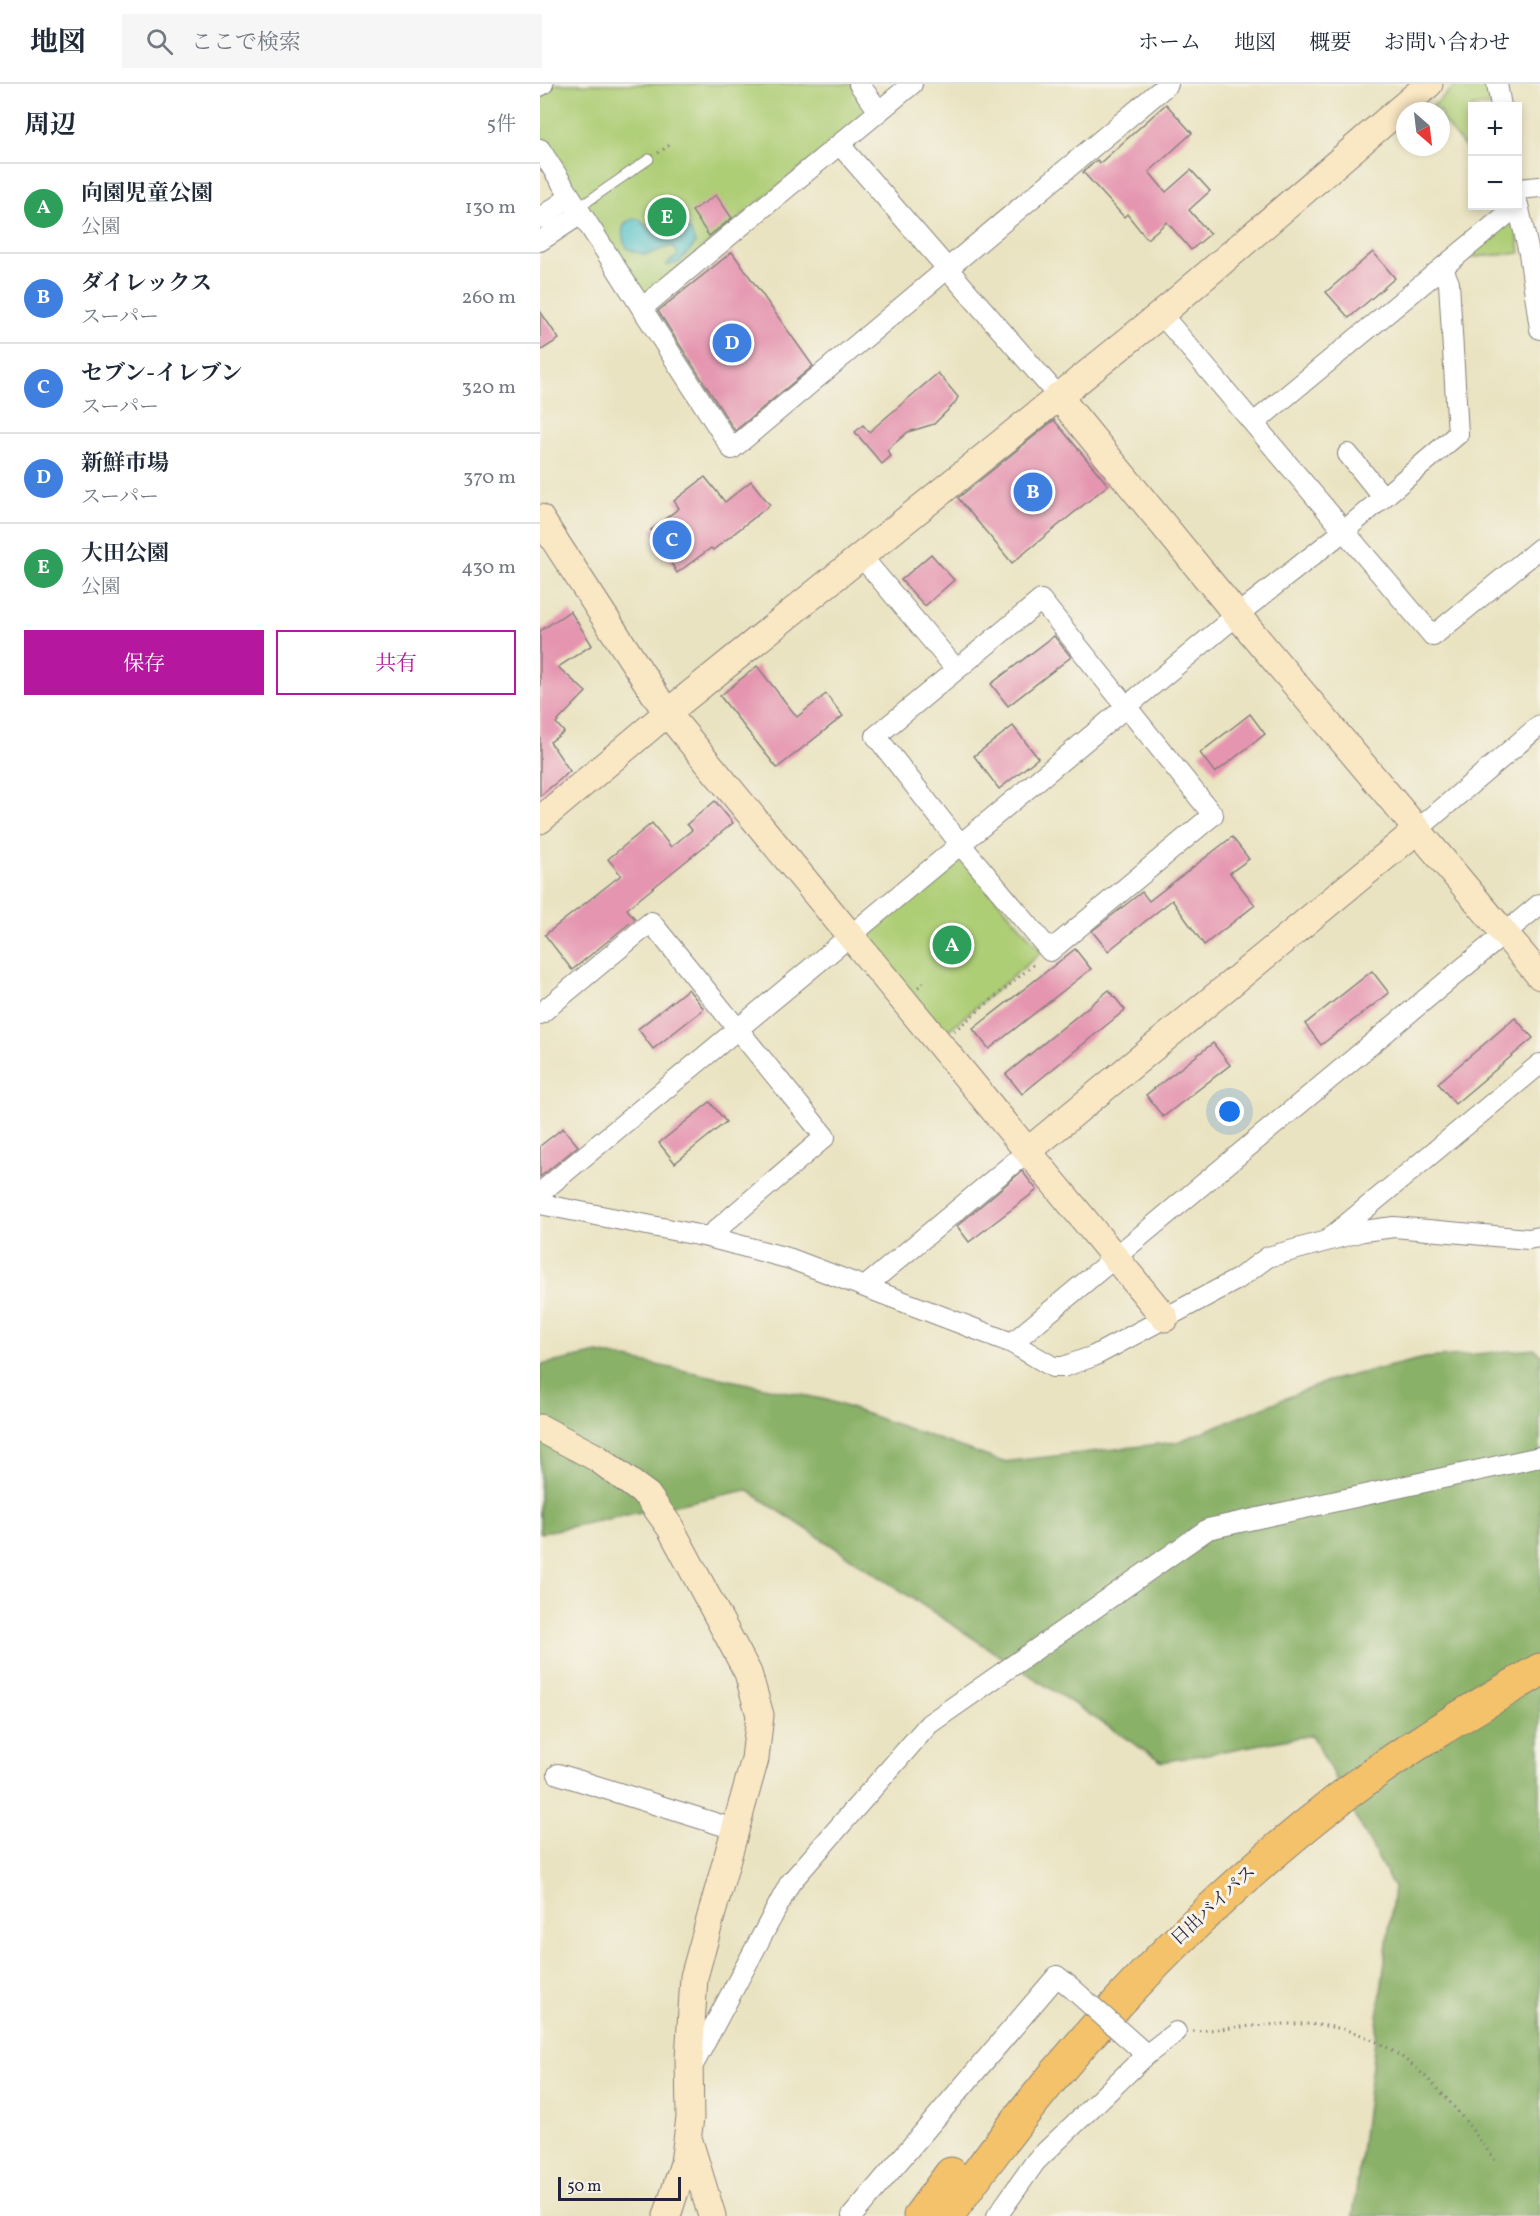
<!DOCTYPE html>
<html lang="ja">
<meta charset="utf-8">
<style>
body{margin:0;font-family:Vollkorn,"Noto Serif JP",serif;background:#f6f6f7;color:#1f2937}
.controls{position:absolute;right:18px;top:18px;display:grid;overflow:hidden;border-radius:0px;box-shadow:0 3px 9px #0003}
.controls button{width:54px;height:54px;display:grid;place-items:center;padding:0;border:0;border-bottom:2px solid #e0e1e3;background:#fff;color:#1f2937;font:30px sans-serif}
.compass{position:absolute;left:856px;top:18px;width:54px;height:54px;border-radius:50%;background:#fff;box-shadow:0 3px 9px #0003;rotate:152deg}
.scale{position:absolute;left:18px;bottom:15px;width:123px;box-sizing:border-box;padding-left:6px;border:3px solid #22223b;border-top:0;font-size:16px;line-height:21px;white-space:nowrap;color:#22223b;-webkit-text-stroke:4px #f7f3e8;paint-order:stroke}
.you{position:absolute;left:690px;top:1028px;width:21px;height:21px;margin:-15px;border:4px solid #fff;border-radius:50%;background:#1a73e8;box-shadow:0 0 0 9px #1a73e833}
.badge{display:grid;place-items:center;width:39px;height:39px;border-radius:50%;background:#b5179e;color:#fff;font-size:20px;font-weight:700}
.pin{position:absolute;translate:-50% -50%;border:3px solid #fff;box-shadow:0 2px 6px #0006}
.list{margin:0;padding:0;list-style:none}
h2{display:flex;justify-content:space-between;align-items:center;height:78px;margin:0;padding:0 24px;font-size:26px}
h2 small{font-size:20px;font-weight:400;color:#747a83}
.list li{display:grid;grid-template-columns:39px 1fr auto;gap:18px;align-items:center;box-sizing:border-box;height:90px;padding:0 24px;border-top:2px solid #e0e1e3}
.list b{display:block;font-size:22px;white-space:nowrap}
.list p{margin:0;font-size:20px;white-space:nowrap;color:#747a83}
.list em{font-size:20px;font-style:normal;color:#747a83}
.actions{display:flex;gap:12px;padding:18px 24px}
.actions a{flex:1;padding:14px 0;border:2px solid #b5179e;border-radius:0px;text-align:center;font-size:21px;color:#b5179e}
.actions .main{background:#b5179e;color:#fff}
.icon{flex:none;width:33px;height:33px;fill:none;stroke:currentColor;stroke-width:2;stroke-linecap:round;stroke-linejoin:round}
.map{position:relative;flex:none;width:1000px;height:2132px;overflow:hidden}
header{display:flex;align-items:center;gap:36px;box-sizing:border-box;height:84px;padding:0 30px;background:#fff;border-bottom:2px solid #e0e1e3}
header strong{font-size:28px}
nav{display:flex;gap:33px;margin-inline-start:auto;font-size:21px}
.search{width:420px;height:54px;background:#f6f6f7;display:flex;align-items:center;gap:15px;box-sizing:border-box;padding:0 21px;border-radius:0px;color:#747a83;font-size:22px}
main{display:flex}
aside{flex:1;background:#fff}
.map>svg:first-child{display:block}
.green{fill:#aece76;stroke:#687858;stroke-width:1.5}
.forest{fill:#8ab167;stroke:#566a51;stroke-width:1.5}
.water{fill:#53c1c8;stroke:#3a7282;stroke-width:1.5}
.building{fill:#e595b0}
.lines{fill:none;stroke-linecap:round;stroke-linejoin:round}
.lane-casing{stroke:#86827e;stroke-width:11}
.street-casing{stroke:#86827e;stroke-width:22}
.secondary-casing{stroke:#86827e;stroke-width:29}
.highway-casing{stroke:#86827e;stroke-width:35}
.path{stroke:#86827e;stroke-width:3;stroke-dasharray:1.5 4.5;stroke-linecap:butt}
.lane{stroke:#fff;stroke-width:9}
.street{stroke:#fff;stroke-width:20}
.secondary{stroke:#fae7c3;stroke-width:27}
.highway{stroke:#f3c26a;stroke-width:33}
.street-bridge-casing{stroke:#86827e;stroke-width:22;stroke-linecap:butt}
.street-bridge{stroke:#fff;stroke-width:20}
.labels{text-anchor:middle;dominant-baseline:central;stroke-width:6;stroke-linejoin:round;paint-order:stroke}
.street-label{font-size:18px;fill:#22223b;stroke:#f7f3e8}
</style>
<header>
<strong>地図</strong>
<div class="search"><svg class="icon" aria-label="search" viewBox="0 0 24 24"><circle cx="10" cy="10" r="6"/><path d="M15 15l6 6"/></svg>ここで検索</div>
<nav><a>ホーム</a><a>地図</a><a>概要</a><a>お問い合わせ</a></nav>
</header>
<main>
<aside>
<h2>周辺<small>5件</small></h2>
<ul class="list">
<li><span class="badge" style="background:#2e9e5b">A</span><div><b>向園児童公園</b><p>公園</p></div><em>130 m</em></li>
<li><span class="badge" style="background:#3f7fe0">B</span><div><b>ダイレックス</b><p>スーパー</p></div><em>260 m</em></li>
<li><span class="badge" style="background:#3f7fe0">C</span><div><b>セブン-イレブン</b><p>スーパー</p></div><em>320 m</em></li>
<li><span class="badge" style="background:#3f7fe0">D</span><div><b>新鮮市場</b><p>スーパー</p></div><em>370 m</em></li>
<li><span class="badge" style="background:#2e9e5b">E</span><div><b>大田公園</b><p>公園</p></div><em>430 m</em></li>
</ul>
<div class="actions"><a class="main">保存</a><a>共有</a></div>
</aside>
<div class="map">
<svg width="1000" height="2132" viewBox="0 0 1000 2132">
<rect width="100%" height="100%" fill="#f7f3e8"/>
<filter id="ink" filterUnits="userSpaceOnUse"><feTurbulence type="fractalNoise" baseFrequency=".0167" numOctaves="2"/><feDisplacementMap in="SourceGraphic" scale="12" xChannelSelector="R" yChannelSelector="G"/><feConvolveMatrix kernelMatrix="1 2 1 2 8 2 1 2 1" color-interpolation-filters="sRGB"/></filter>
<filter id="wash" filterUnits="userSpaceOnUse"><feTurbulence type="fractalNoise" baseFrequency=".008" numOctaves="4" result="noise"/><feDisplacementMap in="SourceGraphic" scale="24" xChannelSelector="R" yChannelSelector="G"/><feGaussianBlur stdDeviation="1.35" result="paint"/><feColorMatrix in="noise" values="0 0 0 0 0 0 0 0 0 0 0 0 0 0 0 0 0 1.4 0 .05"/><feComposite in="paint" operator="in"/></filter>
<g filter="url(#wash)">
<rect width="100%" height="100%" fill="#eae3c1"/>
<g class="green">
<polygon points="15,0 311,0 331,27 104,212 0,53 0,11"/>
<polygon points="917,0 946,0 949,4 952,22 933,22 932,72 901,34 901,27 895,27 892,23"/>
<polygon points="967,138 976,140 980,169 923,174"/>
<polygon points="420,772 502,868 405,949 323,853"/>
</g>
<polygon class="forest" points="995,1265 1000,1271 1000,2132 813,2132 854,1804 772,1651 622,1678 207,1406 0,1449 0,1281 58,1269 287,1316 463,1378 637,1358 788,1297 885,1274"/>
<path class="water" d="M97,134L113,148L142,143L151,147L155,160L139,178L127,182V179L137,173L138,169L132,162L105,171L88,165C82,155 80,148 86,138Z"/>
<g id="blocks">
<g class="building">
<polygon points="626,20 652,49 609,88 626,108 651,86 670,107 649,126 670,150 651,166 627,138 607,155 587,130 584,133 543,88 557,76 560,79"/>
<polygon points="176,111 192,134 169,152 152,127"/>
<polygon points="192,168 273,282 195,347 118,227"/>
<polygon points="833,168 855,194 809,234 786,208"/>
<polygon points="0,227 19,255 0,267"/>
<polygon points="398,289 418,313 415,319 394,340 368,348 347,366 351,372 342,380 315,348 323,341 329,348"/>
<polygon points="514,336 568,401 472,479 418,414"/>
<polygon points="165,393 185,418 211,397 230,421 173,466 171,464 137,489 111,446 139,424 134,417"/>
<polygon points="391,470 414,496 385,522 361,496"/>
<polygon points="30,527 52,561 18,583 46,608 16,639 24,648 10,658 30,687 0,712 0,547"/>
<polygon points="514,552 531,573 468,622 451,600"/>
<polygon points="217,582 257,633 286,610 303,632 237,684 180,612"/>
<polygon points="710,630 725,650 675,689 660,669"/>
<polygon points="473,642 498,674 459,705 434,672"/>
<polygon points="175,717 193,739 87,825 95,835 32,886 5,851 81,791 68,775 112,739 131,763 152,746 147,740"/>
<polygon points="692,753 709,775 690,789 715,821 664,861 632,816 568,867 552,847 602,808 609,817"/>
<polygon points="535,865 551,885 449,965 433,945"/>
<polygon points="832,887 849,909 781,961 765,940"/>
<polygon points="148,905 164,925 113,965 98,945"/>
<polygon points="569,906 585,926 482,1010 466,990"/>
<polygon points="975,934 993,954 915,1020 898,999"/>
<polygon points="673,959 690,981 623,1033 606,1011"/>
<polygon points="170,1018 186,1038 135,1079 119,1059"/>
<polygon points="23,1044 38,1062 0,1093 0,1062"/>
<polygon points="482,1087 497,1106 429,1158 417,1142"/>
</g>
</g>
</g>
<g filter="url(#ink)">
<use href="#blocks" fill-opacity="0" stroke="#86827e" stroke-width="1.5"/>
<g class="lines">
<g class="lane-casing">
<polyline id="lane" points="38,124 109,75"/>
</g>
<g class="street-casing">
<g id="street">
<polyline points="319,0 339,27"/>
<polyline points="957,0 961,22"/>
<polyline points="0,2 3,0"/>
<polyline points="300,61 518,312"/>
<polyline points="0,65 192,365 628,0"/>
<polyline points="978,105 1000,103"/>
<polyline points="978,121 989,169 1000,245"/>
<polyline points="0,134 30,113"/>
<polyline points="0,157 41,130"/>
<polyline points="102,224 372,0"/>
<polyline points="621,230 893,552 1000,464"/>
<polyline points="714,339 977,122"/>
<polyline points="808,370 843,413"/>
<polyline points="321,472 416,585"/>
<polygon points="501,516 673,731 510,867 421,761 336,652"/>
<polyline points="876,747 1000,641"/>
<polyline points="0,930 111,838 285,1053 168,1153"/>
<polyline points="0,1109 697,531 805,446 918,350 909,199 903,185"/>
<polyline points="0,1120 168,1153 251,1175 472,1259 513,1283 523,1283 554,1272 698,1195 728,1173 823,1147 854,1143 988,1155 1000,1153"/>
<polyline points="791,1153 1000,980"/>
<polyline points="326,1202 488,1067"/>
<polyline points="472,1259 1000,820"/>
<polyline points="18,1690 194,1745"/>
<polyline points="605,1972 636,1948"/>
<polyline points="152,1983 250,1799 389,1640 668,1445 1000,1373"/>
<polyline points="312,2132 517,1892 527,1900"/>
<polyline points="457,2132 496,2077 605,1972 599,1964"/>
</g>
</g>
<g class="secondary-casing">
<g id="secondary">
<polyline points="518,312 697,531 1000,892"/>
<polyline points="0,434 127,629 625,1234"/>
<polyline points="0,736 127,629 621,230 889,0"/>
<polyline points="488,1067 876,747"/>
<polyline points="0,1344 57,1374 107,1411 130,1443 208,1589 220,1631 215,1675 154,1893 149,1975 150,2034 144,2079 127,2132"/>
<polyline points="149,2057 172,2132"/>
</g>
</g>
<g class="highway-casing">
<g id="highway">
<polyline points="380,2132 411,2090"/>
<path d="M407,2132C517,1975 646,1834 798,1716C861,1667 931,1626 1000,1586"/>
</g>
</g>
<g class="path">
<polyline points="118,69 133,59"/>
<polyline points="378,903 386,896"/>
<polyline points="414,947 497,878"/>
<path d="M653,1947C690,1945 727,1939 763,1940C856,1942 906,2009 956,2078"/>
</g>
<use href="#lane" class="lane"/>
<use href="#street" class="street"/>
<use href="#secondary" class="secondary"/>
<use href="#highway" class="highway"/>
<g class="street-bridge-casing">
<polyline id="street-bridge" points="527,1900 599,1964"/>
</g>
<use href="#street-bridge" class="street-bridge"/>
</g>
</g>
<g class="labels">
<g class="street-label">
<text transform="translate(674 1822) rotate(-43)">日出バイパス</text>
</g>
</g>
</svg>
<div class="controls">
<button>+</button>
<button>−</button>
</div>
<svg class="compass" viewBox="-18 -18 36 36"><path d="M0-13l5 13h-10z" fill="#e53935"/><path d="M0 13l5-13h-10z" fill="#747a83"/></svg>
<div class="scale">50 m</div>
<div class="you"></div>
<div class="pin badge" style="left:412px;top:861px;background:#2e9e5b">A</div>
<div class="pin badge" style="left:493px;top:408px;background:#3f7fe0">B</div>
<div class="pin badge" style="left:132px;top:456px;background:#3f7fe0">C</div>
<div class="pin badge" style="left:192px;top:259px;background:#3f7fe0">D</div>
<div class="pin badge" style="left:127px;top:133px;background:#2e9e5b">E</div>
</div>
</main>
